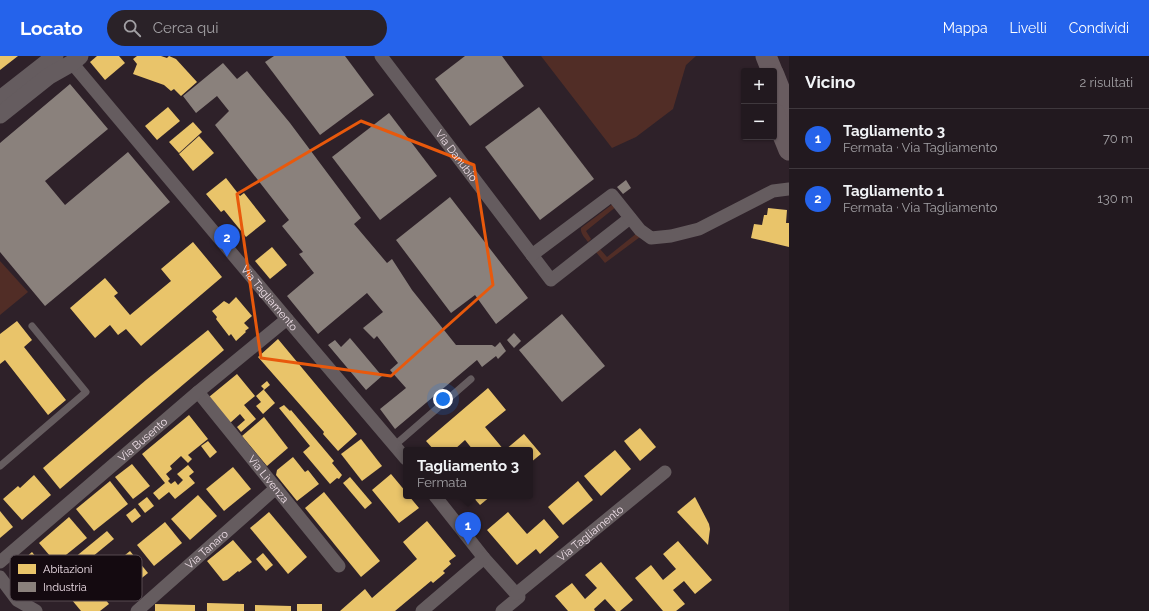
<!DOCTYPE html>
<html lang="it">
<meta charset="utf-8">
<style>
body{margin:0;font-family:Raleway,sans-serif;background:#2a2228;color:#f1f3f6}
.controls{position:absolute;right:12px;top:12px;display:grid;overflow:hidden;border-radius:4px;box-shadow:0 1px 3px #0004}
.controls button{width:36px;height:36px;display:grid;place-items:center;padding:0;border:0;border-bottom:1px solid #3f383d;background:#22191f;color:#f1f3f6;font:20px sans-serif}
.you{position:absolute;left:443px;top:343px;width:14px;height:14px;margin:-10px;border:3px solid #fff;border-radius:50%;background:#1a73e8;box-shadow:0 0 0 6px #1a73e833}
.badge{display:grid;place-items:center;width:26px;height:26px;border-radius:50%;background:#2563eb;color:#fff;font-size:13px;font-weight:700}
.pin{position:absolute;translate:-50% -33px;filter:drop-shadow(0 1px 2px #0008)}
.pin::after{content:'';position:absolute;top:21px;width:14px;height:12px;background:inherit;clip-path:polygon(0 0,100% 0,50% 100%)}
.popup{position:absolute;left:403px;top:391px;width:130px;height:52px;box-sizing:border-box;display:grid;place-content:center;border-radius:4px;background:#22191f;filter:drop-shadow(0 1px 3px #0005);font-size:13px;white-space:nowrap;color:#a2a0a4}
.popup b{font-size:15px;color:#f1f3f6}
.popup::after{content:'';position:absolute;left:50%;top:100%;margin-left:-8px;border:8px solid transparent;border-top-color:#22191f}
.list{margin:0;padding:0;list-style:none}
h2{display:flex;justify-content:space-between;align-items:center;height:52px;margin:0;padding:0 16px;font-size:17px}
h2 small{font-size:13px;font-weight:400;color:#a2a0a4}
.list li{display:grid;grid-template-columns:26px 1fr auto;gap:12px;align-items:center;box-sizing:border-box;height:60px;padding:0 16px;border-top:1px solid #3f383d}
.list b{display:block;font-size:15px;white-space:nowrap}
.list p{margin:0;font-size:13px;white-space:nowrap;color:#a2a0a4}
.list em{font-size:13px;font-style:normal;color:#a2a0a4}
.icon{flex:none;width:22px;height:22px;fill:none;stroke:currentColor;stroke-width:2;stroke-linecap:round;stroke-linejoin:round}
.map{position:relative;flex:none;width:789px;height:555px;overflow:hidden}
header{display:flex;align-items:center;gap:24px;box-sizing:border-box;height:56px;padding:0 20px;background:#2563eb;color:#fff}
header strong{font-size:19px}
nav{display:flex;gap:22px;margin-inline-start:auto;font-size:14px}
.search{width:280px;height:36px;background:#2a2228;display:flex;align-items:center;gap:10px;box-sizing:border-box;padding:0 14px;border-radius:22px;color:#a2a0a4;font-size:15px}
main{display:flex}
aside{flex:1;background:#22191f}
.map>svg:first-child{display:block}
.green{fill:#512d26}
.homes{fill:#e9c46a}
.industry{fill:#8a817c}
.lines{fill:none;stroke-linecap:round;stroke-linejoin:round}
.service{stroke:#655c5f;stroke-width:7}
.minor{stroke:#655c5f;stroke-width:13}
.tertiary{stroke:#655c5f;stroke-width:17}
.primary{stroke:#695c60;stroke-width:21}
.marked{fill:none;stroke:#e8590c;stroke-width:3;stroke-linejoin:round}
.labels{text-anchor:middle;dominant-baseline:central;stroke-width:4;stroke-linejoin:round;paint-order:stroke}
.street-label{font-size:11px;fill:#f0e0e9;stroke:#140a10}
.key{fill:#140a10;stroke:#564a51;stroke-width:1}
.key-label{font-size:11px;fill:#f0e0e9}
</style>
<header>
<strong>Locato</strong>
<div class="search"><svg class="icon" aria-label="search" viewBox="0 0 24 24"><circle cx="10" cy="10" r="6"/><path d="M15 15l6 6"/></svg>Cerca qui</div>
<nav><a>Mappa</a><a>Livelli</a><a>Condividi</a></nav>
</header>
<main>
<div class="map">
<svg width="789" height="555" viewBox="0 0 789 555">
<rect width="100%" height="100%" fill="#2e2129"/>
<g class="green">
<polygon points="541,0 696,0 686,9 673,53 636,81 612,92"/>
<path d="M614,147L617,150L586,175L591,183L588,186C585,182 580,177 581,172Z"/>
<polygon points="637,177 640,181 605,207 596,196 600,193 607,201"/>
<polygon points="0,205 28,236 0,259"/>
</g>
<g class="homes">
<polygon points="0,0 18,0 0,14"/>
<polygon points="97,0 119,0 125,7 105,24 90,6"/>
<polygon points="137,0 161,0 167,2 169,0 176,3 197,26 181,40 174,33 171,35 164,29 133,18 137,8 133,3"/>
<polygon points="168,51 180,65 157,84 145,70"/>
<polygon points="193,66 202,76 179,97 169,86"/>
<polygon points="199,80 214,97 193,115 179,98"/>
<polygon points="226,122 240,140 244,137 266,165 246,181 224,154 221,156 206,138"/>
<polygon points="768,152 787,154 786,167 789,167 789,191 751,182 754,168 762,169 764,159 767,159"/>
<polygon points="193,186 222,221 141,290 126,273 118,279 110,269 95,282 70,252 105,222 118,237 114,240 130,259 171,225 161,213"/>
<polygon points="272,191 287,209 270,223 255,205"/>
<polygon points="236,241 252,260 244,267 249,272 245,275 246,276 236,285 231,278 229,280 216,263 217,261 212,255 224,245 229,248"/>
<polygon points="17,265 32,284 24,291 66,344 48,359 5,304 0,308 0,278"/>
<polygon points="208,274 224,294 60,433 43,412 146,324"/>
<polygon points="278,283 357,378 338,395 323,378 324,376 258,301"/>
<polygon points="237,318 255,340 244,349 256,363 241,376 237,371 245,364 240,358 230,367 209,341"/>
<polygon points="267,325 270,329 264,334 275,347 263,358 256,350 261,346 256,340 264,333 261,330"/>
<polygon points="488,332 506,354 485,371 504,394 473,394 465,384 454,394 434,394 426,385"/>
<polygon points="284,349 290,355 291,354 334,405 332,407 342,419 339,423 337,422 330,428 303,396 310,390 279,352"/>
<polygon points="189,359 208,383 188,399 192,403 188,407 181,400 170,410 172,413 166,418 170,423 168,425 171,428 175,425 178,429 183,424 177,418 188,409 194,416 189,420 195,427 175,443 169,436 159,444 153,437 165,427 142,398"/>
<polygon points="264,361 288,392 267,410 242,380"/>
<polygon points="640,372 656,391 640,405 624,385"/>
<polygon points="524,378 541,398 530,407 530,394 505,394"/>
<polygon points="361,383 382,410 362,425 341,398"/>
<polygon points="208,385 217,396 210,402 201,390"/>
<polygon points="615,394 631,413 601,440 584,420"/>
<polygon points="293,401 305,416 308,414 319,428 297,445 276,419 277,414"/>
<polygon points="132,408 150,430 133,443 115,421"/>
<polygon points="233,411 251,433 224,455 206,433"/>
<polygon points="391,418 406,436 406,440 409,440 419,452 399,467 372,434"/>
<polygon points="34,419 51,439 22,464 3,443 18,430 20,432"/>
<polygon points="350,421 372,447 365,453 343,427"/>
<polygon points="110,425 128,448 94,475 76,453"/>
<polygon points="578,425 593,444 563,469 548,451"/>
<polygon points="324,436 380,505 361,521 305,452"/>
<polygon points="198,439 217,460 190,484 171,463"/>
<polygon points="472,440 491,440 480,449"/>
<polygon points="147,441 154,450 145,457 138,448"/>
<polygon points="695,441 709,468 710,473 708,489 677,456"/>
<polygon points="135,452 141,460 132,467 126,459"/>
<polygon points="0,455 13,471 0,482"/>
<polygon points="269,456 307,501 288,518 250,472"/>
<polygon points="508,456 527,478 544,463 559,481 540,498 536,493 517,509 487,474"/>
<polygon points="69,461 87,482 56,507 39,487"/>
<polygon points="427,465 456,500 449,505 451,508 443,515 445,517 433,527 431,525 395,555 340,555 365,533 372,542 417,503 403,486"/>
<polygon points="165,466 182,487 154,510 137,489"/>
<polygon points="107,475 114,483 64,524 57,516"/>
<polygon points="233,484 252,506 239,516 238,515 227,524 223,525 207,505"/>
<polygon points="678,485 712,524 695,538 684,525 673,534 685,548 676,555 663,555 635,522 651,509 663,524 676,513 663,498"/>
<polygon points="130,495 148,517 121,539 103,517"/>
<polygon points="32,496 54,523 44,532 42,529 35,535 15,511"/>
<polygon points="263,497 273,509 266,515 256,503"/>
<polygon points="601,506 633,544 620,555 616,555 605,543 594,553 595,555 568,555 555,540 572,527 585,543 597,532 585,519"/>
<polygon points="82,515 109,548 100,555 81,555 62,532"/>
<polygon points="207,547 244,548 244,555 207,555"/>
<polygon points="155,548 195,549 195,555 155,555"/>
<rect x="297" y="548" width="25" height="7"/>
<polygon points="255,549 291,550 291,555 255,555"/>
</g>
<g class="industry">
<polygon points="274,0 345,0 374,39 320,79 265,6"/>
<polygon points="465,0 502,0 524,30 470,70 435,23"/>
<polygon points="223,7 237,23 247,15 290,67 361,162 354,168 387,207 392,203 412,234 456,289 492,289 495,291 500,286 506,295 498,303 496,300 482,311 477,304 395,373 380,353 406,332 390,314 398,307 377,280 374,283 363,272 383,256 367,237 318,278 287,240 314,217 299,198 303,196 282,170 289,164 215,69 229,55 217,40 196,57 183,40"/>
<polygon points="70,28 108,73 45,125 65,149 128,96 170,146 45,250 0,196 0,87"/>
<polygon points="539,51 594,123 540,164 485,91"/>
<polygon points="389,57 437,120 380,164 332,101"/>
<polygon points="626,124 631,132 623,138 617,131"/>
<polygon points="450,141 528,242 496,268 475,239 451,257 396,184"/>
<polygon points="562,258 605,310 562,346 519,294"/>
<polygon points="514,277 521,285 514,292 507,284"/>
<polygon points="350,282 382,320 366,334 328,289 335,284 341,291"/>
</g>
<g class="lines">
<g class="service">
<polyline points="395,389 471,323"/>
<polyline points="0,410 86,336 32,270"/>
</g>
<g class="minor">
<path id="s1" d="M381,0L551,224L630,162"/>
<path id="s2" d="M72,7L287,263L406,403"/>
<polyline points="532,199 612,139 640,174 651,182 671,180 699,173 773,135 789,133"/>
<path id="s3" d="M198,336L339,510"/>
<polyline points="435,440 484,502 519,541 502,555"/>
<path id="s4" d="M0,506L198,336L287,263"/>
<polyline points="0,521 17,544 36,555"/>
<path id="s5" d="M516,538L665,416"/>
<path id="s6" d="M137,555L276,432"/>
<polyline points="422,555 484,502"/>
</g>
<g class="tertiary">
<polyline points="0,43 55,0"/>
<polyline points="0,59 49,20 72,7 80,0"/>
</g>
<g class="primary">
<polyline points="766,0 772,15"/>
<polyline points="774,19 789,57"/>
<polyline points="774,57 789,94"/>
</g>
</g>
<path class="marked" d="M361,65L474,109L493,229L391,320L261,302L237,138Z"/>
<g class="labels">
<g class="street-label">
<text stroke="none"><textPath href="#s1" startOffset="125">Via Danubio</textPath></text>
<text stroke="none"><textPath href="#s2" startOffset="307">Via Tagliamento</textPath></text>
<text stroke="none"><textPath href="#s4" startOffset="188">Via Busento</textPath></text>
<text stroke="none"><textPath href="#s3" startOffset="112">Via Livenza</textPath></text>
<text stroke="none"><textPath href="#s5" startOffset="96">Via Tagliamento</textPath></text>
<text stroke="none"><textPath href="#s6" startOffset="93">Via Tanaro</textPath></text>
</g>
</g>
<rect x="10" y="499" width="132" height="46" rx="6" class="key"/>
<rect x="18" y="508" width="18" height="10" fill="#e9c46a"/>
<rect x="18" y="526" width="18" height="10" fill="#8a817c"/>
<g class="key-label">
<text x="43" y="517">Abitazioni</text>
<text x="43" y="535">Industria</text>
</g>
</svg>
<div class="controls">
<button>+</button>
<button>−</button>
</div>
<div class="you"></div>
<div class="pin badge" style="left:468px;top:489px">1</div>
<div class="popup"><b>Tagliamento 3</b>Fermata</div>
<div class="pin badge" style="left:227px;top:201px">2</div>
</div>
<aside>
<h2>Vicino<small>2 risultati</small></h2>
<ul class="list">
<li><span class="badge">1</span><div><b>Tagliamento 3</b><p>Fermata · Via Tagliamento</p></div><em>70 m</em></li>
<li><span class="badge">2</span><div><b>Tagliamento 1</b><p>Fermata · Via Tagliamento</p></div><em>130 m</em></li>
</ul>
</aside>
</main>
